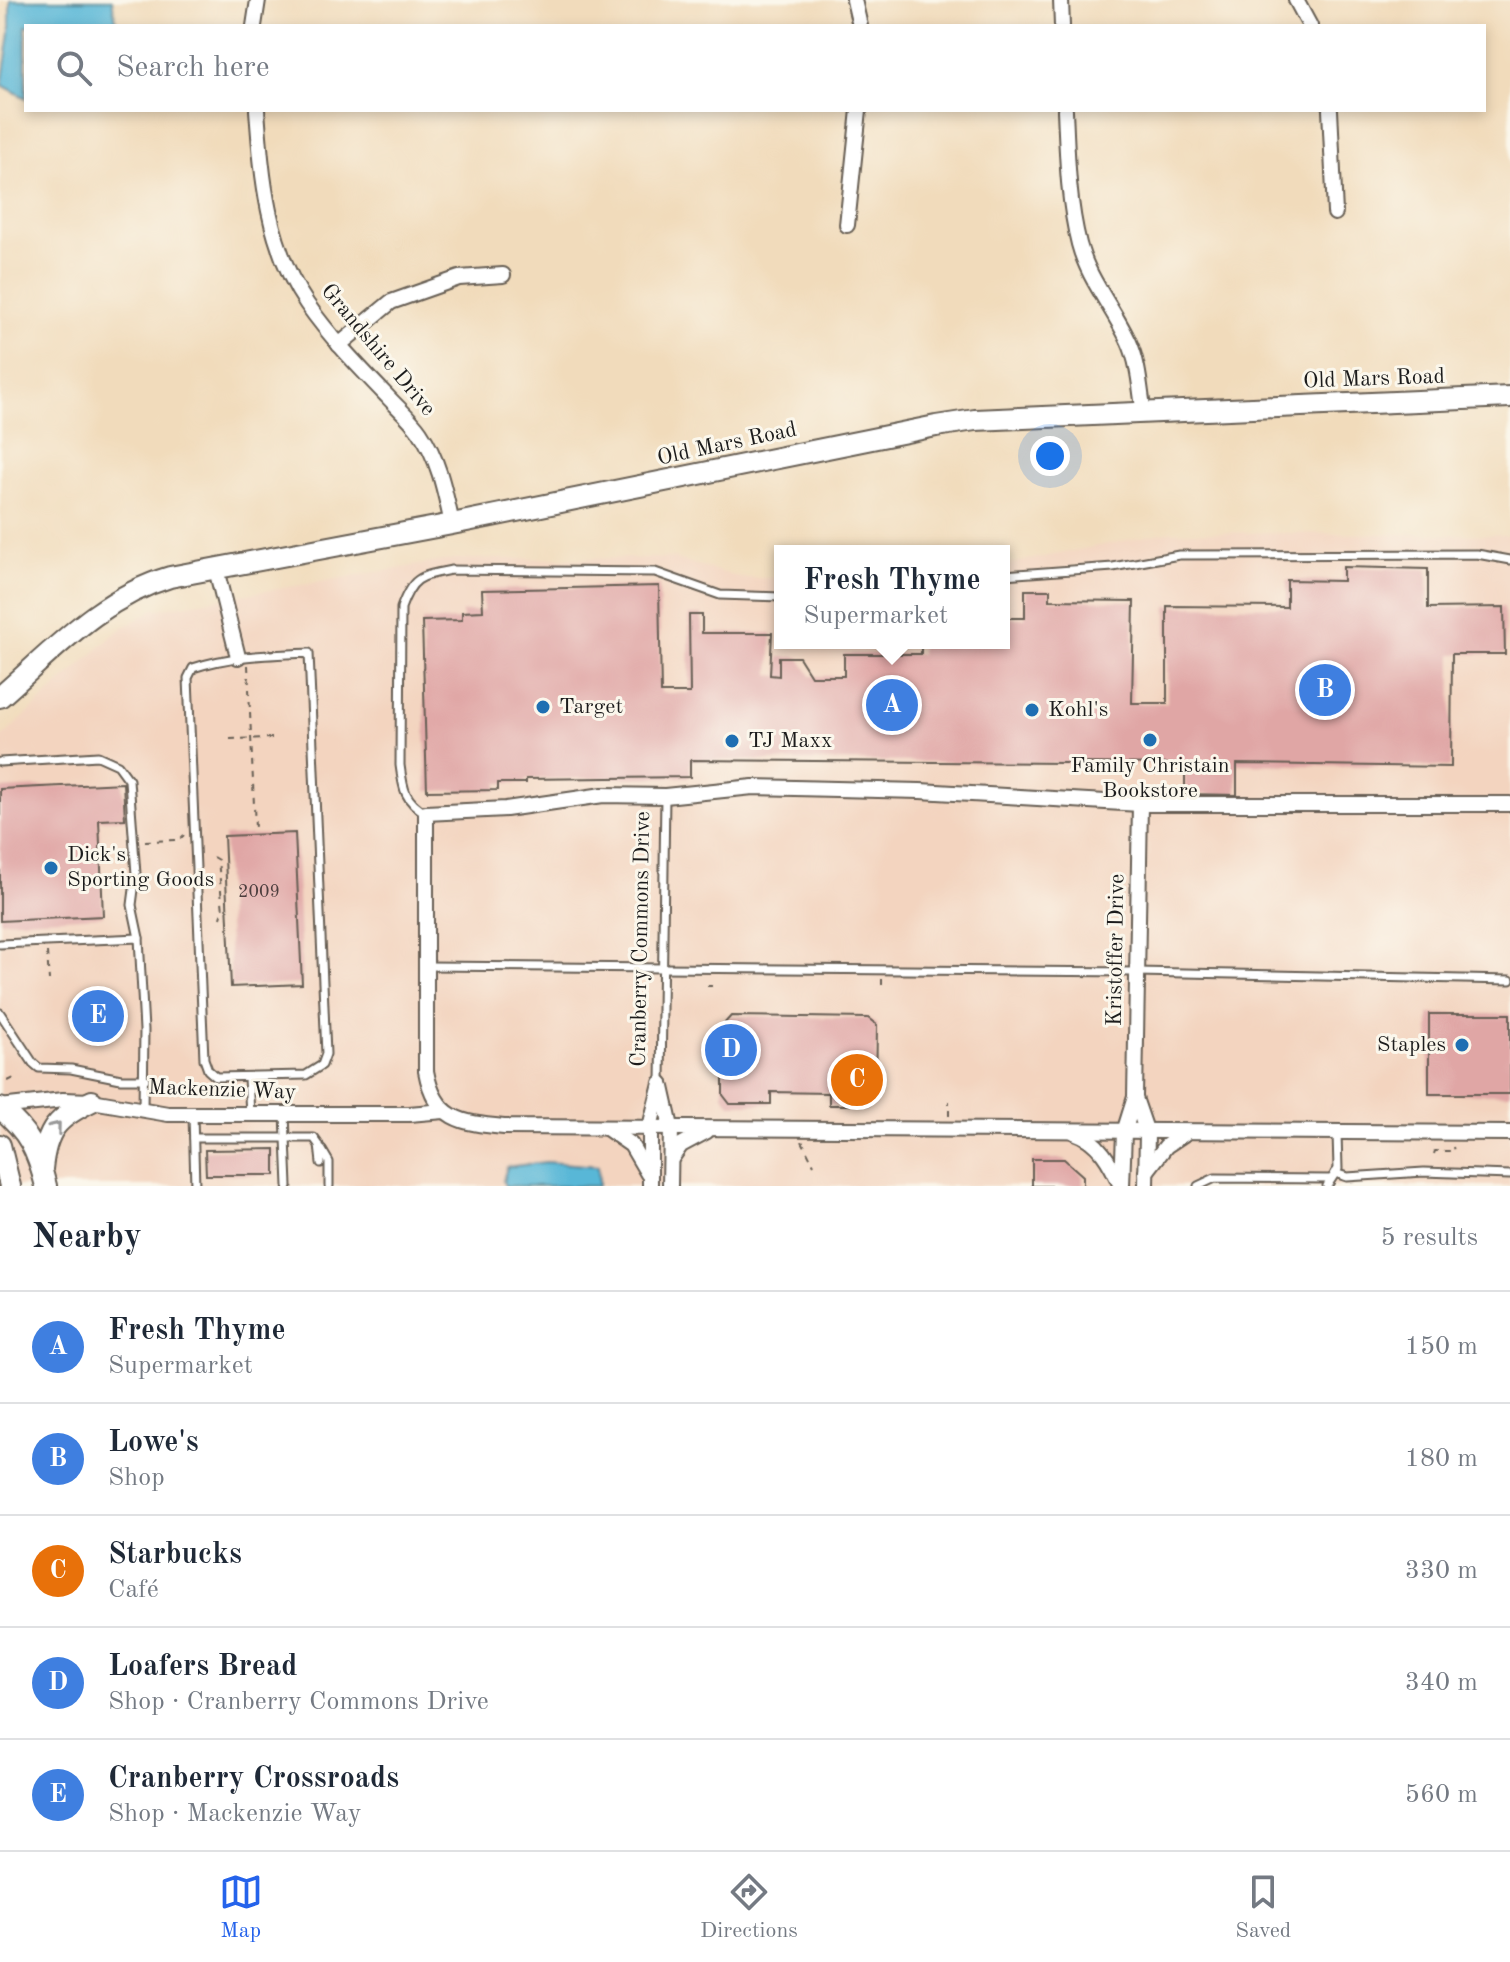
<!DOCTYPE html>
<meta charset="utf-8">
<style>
body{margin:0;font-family:"Old Standard TT",serif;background:#f6f6f7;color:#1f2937}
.you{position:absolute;left:1050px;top:456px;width:28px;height:28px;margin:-20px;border:6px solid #fff;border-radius:50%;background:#1a73e8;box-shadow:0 0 0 12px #1a73e833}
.badge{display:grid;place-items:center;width:52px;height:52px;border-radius:50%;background:#2563eb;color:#fff;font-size:26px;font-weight:700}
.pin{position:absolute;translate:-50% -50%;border:4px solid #fff;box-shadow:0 2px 8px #0006}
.popup{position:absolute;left:774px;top:545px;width:236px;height:104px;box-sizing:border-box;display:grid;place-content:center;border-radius:0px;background:#fff;filter:drop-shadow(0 2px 6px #0005);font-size:26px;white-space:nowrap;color:#747a83}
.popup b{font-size:30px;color:#1f2937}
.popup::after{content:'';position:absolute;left:50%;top:100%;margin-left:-16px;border:16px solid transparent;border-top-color:#fff}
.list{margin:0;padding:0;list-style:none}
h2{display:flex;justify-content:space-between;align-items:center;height:104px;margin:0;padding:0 32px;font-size:34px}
h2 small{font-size:26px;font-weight:400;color:#747a83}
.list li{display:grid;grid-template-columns:52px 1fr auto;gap:24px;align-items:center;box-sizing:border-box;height:112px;padding:0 32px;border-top:2px solid #e0e1e3}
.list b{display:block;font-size:30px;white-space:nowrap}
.list p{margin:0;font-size:26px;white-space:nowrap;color:#747a83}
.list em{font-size:26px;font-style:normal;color:#747a83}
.icon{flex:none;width:44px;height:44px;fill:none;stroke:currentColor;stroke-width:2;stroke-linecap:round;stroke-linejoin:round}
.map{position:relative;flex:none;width:1510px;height:1186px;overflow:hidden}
.search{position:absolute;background:#fff;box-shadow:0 4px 12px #0003;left:24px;right:24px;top:24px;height:88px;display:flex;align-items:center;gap:20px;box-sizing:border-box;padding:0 28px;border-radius:0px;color:#747a83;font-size:30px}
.sheet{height:664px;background:#fff}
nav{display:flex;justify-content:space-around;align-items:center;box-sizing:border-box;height:112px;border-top:2px solid #e0e1e3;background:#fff;font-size:22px;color:#747a83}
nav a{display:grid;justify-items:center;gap:4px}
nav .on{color:#2563eb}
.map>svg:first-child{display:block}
.built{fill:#f3d4bf}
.water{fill:#59b7d7;stroke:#3a6a7a;stroke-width:2}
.building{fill:#e0a6a5}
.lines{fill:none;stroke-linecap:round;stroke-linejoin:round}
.lane-casing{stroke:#675f54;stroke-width:11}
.street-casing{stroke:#675f54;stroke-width:18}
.secondary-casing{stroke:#675f54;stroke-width:24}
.path{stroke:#675f54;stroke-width:2;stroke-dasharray:6 6;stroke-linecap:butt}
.lane{stroke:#fff;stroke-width:7}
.street{stroke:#fff;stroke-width:14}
.secondary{stroke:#fff;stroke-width:20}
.oneway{stroke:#999}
.poi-dot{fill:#1f6fb2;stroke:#fbf7ec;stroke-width:3}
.labels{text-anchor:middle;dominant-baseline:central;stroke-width:6;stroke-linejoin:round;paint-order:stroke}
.number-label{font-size:18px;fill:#4d3e3e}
.street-label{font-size:22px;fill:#1c1c1c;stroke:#fbf7ec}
.poi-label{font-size:22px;fill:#1c1c1c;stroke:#fbf7ec;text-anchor:start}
</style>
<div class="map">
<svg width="1510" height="1186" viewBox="0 0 1510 1186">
<rect width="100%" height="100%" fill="#fbf7ec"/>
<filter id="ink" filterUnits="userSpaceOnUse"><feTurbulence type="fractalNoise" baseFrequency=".0125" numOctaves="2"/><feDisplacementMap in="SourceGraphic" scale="16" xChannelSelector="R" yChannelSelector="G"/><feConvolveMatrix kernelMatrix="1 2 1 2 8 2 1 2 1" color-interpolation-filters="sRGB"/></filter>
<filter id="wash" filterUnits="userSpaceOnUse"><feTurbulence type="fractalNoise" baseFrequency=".006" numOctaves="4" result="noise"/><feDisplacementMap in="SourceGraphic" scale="32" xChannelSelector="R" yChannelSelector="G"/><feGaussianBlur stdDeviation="1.8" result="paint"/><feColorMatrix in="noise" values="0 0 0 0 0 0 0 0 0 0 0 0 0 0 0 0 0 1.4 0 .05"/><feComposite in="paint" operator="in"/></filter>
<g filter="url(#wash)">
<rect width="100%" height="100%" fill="#f1dbbb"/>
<polygon class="built" points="1167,532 1510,535 1510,1186 0,1186 0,739 119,630 153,610 455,559 673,558 741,578 780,578 780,643 1004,643 1004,565"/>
<g class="water">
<polygon points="10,0 112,0 117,26 26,26 26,98 2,85 10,33"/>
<polygon points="546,1162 598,1166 599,1186 505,1186 503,1181 507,1167"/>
</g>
<g id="blocks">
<g class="building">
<polygon points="1343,567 1428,569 1428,608 1504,607 1505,654 1452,654 1451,767 1237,764 1237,795 1185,794 1185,764 690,760 690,777 526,779 526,783 498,783 498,790 427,791 422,621 462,620 462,612 483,611 482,590 659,586 661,693 690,693 689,615 702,615 702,633 772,633 770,675 779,676 779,657 799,657 811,676 844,676 844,654 921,654 921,643 1004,643 1004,618 1025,618 1025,590 1050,590 1050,600 1134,601 1132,703 1167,703 1167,606 1287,607 1287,580 1343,581"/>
<polygon points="123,783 125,819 99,820 103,916 0,921 0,789"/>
<polygon points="295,833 302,984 231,987 224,836"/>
<rect x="1429" y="1014" width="81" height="80"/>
<polygon points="731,1016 868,1018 877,1025 876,1097 869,1105 829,1105 829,1093 771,1092 771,1104 730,1104 723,1095 723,1025"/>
<polygon points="275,1149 275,1175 206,1175 205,1150"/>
<polygon points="1032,1159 1064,1159 1083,1176 1083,1186 1032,1186"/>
</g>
</g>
</g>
<g filter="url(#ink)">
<use href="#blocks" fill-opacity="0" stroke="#675f54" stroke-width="2"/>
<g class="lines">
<g class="lane-casing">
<g id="lane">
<polyline points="1004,575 1113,567 1179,555 1477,554 1510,560"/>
<path d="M309,653L326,1054L322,1065L306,1075L216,1077L208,1070L204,1059L188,678L193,668C231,655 270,655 309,653Z"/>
<polyline points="0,762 98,756 118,765 129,780 136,874 132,905 139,938 144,1030 143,1109"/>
<path d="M426,813C404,801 403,788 400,765L401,608C412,577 420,576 451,570L655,572L720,595L780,597"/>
<polyline points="0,944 139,938"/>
<polyline points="427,966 1137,972 1510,980"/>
<polyline points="0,1013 33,1063 39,1068 71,1069 121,1079 145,1079"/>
<polyline points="248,1078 250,1114"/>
<polyline points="661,1082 665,796"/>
<polyline points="285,1114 288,1186"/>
<polyline points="193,1115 195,1186"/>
<polyline points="194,1138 314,1138 319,1145 321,1163"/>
<polyline points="322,1150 329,1162 329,1186"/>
<polyline points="1335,1173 1347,1177 1424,1172 1510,1175"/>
<polyline points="1198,1186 1215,1178 1331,1179"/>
<polyline points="1327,1186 1338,1169 1337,1133"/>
</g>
</g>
<g class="street-casing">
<g id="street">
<polyline points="854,0 860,26"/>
<polyline points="1061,0 1062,26"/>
<polyline points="1296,0 1310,26"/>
<polyline points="254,26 258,0"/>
<path d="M257,110C262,177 267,246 307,304C330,337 359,367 387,396C398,408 411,419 420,432C439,460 445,492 452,524"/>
<path d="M1065,110C1067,154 1068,201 1079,244C1088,279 1114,309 1129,342C1139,364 1140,390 1144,414"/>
<polyline points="1330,110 1335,213"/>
<polyline points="847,225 859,110"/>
<polyline points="339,345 391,302 459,278 503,275"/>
<polyline points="216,569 238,657"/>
<path d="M1510,804H1140L920,791L753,787L665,796L603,795L506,809L426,813V1071C435,1120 461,1123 504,1127L1510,1133"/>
<polyline points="662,1087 671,1127 670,1186"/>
<polyline points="1135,1098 1147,1133 1146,1186"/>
<polyline points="0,1107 63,1100 92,1101 168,1114 409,1114 444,1111"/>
<polyline points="608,1129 631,1145 648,1174"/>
<path d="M1074,1132C1099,1140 1111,1164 1121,1186"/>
<polyline points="671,1159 681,1145 707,1131"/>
<polyline points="1146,1172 1166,1146 1184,1134"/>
<polyline points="650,1186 650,1127 661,1083"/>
<polyline points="1122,1186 1124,1132 1135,1097 1140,804"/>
</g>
</g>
<g class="secondary-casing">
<g id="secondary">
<path d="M0,697C54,650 100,598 170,577L452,524L936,426L975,420L1510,397"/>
<path d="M0,1108C29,1132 37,1150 46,1186"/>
<polyline points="0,1145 10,1186"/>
<path d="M42,1169C46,1129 57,1118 92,1101"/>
</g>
</g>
<g class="path">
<polyline points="248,665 255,829"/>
<polyline points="230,739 272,738"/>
<polyline points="145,841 179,840 184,835"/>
<polyline points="213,857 218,860 223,911 221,918"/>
<polyline points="47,952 49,980"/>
<polyline points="882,979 882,989"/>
<polyline points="707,986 712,986"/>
<polyline points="8,1081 14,1078"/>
<polyline points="949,1116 949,1101"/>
<polyline points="802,1141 814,1165"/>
<polyline points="1434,1154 1435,1151 1454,1151 1453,1147"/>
</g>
<use href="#lane" class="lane"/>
<use href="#street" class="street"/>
<use href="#secondary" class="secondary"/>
</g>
<defs><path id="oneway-chevron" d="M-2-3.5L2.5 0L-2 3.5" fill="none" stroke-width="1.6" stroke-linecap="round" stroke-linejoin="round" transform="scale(2)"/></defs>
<use class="oneway" href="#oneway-chevron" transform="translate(56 1127) rotate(-51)"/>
</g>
<g class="poi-dot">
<circle cx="543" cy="707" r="8"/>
<circle cx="1032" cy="710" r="8"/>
<circle cx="1150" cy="740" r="8"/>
<circle cx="732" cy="741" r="8"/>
<circle cx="51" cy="868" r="8"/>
<circle cx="1462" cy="1045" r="8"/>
</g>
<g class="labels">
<g class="number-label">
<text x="259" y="892">2009</text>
</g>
<g class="street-label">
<text transform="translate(378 350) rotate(50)">Grandshire Drive</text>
<text transform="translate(1374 379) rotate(-2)">Old Mars Road</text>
<text transform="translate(727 444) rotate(-12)">Old Mars Road</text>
<text transform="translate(641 939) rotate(-89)">Cranberry Commons Drive</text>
<text transform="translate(1116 950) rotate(-89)">Kristoffer Drive</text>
<text transform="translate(222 1090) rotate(2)">Mackenzie Way</text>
</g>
<g class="poi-label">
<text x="559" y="707">Target</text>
<text x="1048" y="710">Kohl's</text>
<text x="748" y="741">TJ Maxx</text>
<text x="1150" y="766" text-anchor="middle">Family Christain<tspan x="1150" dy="25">Bookstore</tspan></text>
<text x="67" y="855">Dick's<tspan x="67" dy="25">Sporting Goods</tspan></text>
<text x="1446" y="1045" text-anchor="end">Staples</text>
</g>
</g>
</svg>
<div class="you"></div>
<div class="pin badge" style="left:892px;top:705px;background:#3f7fe0">A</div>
<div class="popup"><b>Fresh Thyme</b>Supermarket</div>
<div class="pin badge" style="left:1325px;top:690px;background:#3f7fe0">B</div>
<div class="pin badge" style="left:857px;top:1080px;background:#e8710a">C</div>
<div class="pin badge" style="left:731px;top:1050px;background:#3f7fe0">D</div>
<div class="pin badge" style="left:98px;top:1016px;background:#3f7fe0">E</div>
<div class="search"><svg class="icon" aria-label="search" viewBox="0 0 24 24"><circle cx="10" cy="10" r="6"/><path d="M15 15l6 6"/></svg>Search here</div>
</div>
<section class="sheet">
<h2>Nearby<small>5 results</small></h2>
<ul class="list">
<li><span class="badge" style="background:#3f7fe0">A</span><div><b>Fresh Thyme</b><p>Supermarket</p></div><em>150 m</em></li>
<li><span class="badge" style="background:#3f7fe0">B</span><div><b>Lowe's</b><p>Shop</p></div><em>180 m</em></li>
<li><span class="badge" style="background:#e8710a">C</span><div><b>Starbucks</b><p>Café</p></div><em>330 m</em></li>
<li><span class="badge" style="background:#3f7fe0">D</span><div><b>Loafers Bread</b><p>Shop · Cranberry Commons Drive</p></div><em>340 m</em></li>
<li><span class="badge" style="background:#3f7fe0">E</span><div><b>Cranberry Crossroads</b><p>Shop · Mackenzie Way</p></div><em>560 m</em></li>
</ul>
</section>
<nav>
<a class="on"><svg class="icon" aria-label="map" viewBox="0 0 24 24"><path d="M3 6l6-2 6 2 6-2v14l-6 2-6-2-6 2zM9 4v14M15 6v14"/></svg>Map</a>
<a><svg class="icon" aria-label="directions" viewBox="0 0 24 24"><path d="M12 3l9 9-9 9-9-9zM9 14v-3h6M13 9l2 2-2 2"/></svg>Directions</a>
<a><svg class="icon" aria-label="saved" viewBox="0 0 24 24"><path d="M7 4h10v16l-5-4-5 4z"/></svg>Saved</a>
</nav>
